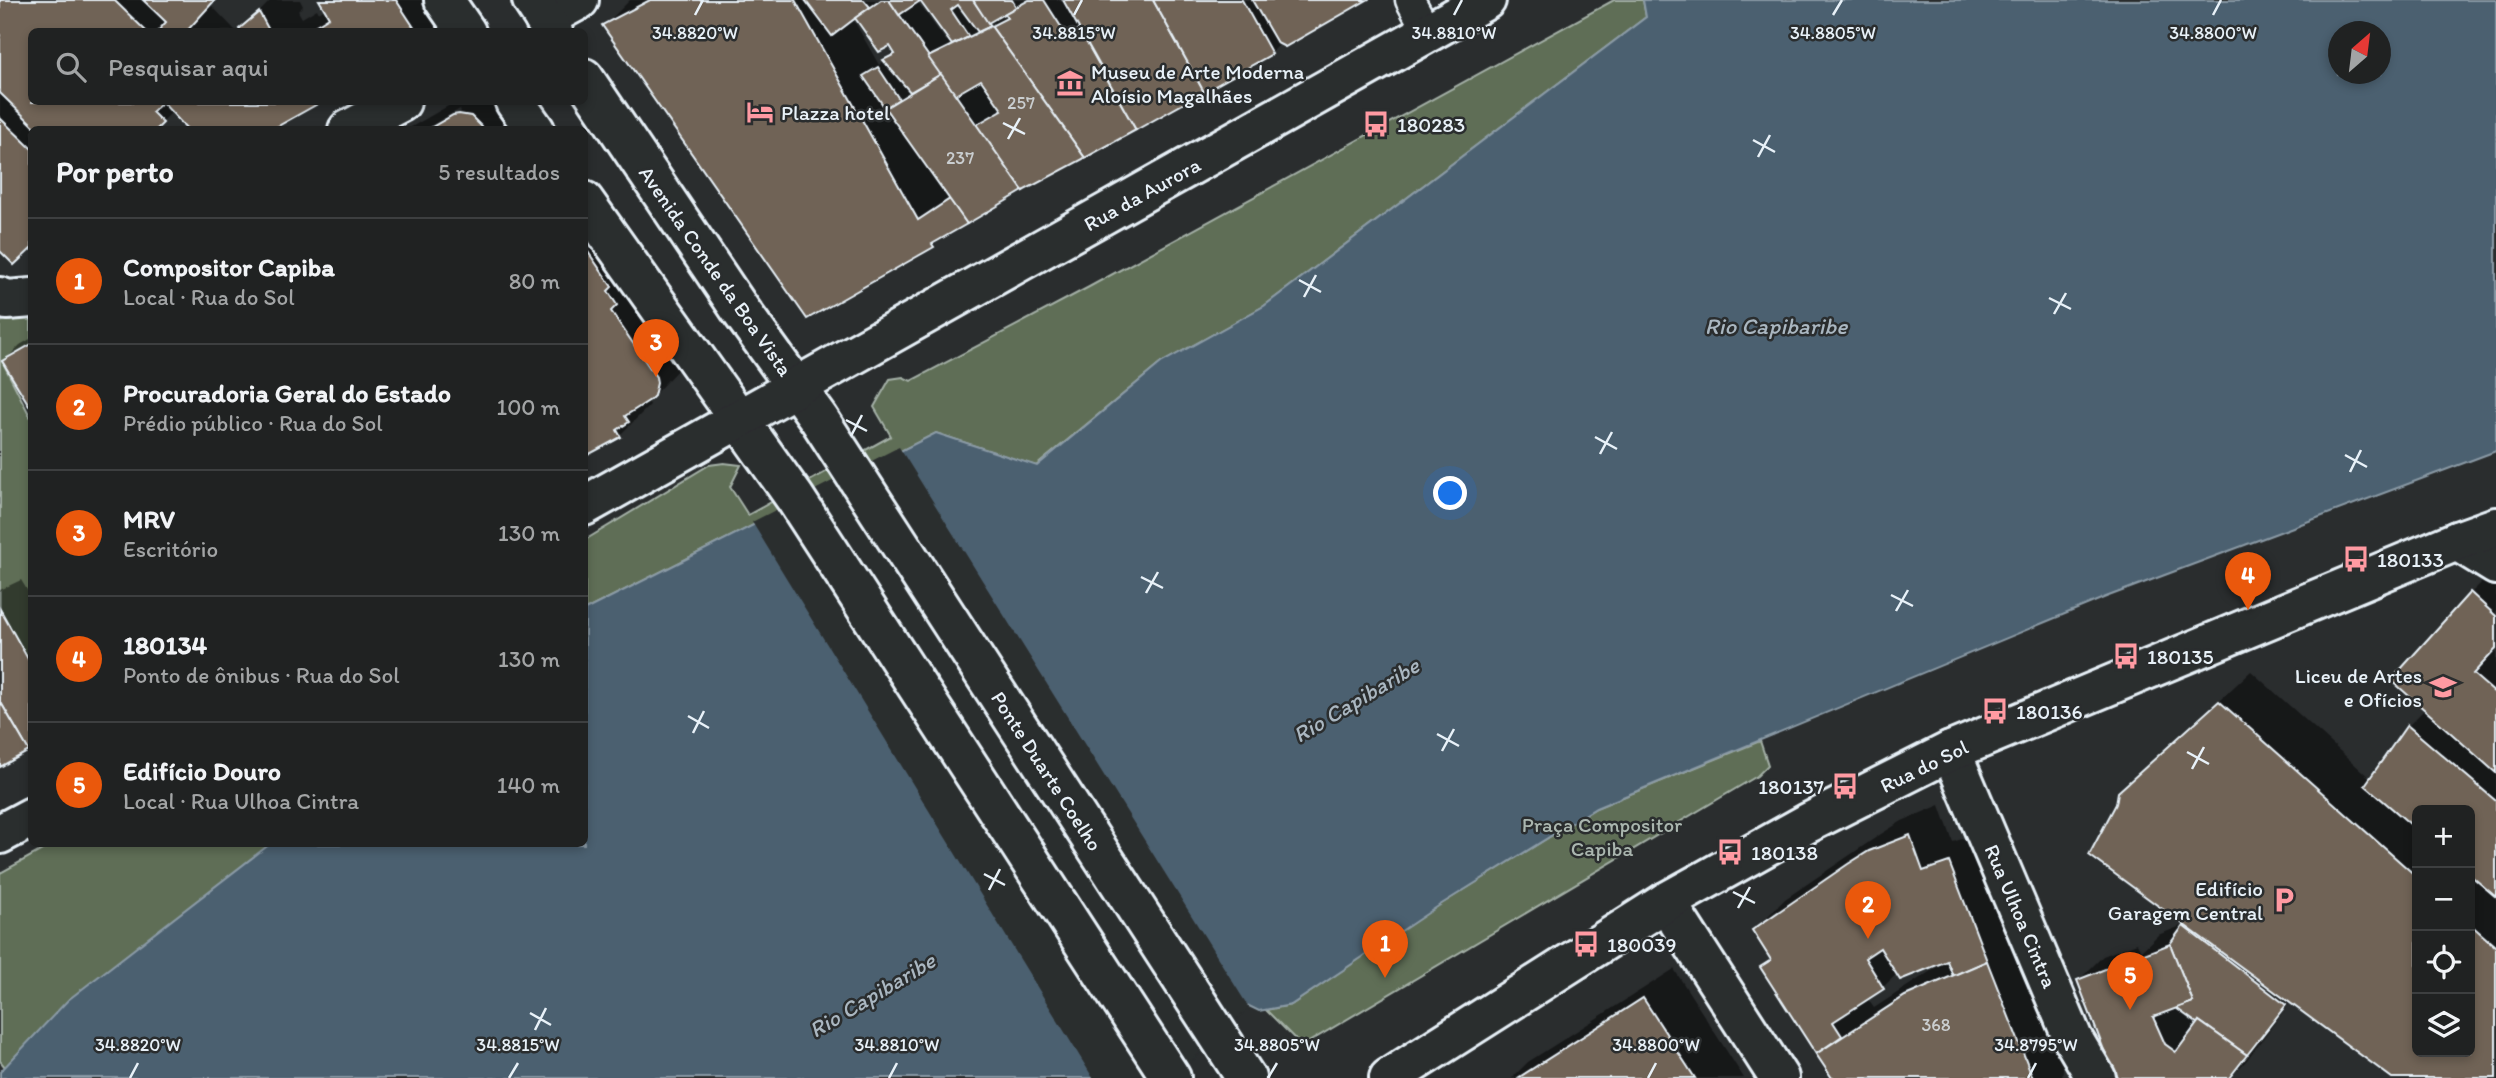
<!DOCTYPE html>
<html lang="pt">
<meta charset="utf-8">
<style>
body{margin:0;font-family:Itim,sans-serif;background:#2d2f2f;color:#f1f3f6}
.controls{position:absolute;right:21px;bottom:21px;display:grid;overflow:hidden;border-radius:10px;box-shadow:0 4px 10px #0003}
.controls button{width:63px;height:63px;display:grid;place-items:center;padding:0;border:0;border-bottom:2px solid #3d3f40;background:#202222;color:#f1f3f6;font:35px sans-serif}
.compass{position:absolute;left:2328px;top:21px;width:63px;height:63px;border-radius:50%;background:#202222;box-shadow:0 4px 10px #0003;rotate:28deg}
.you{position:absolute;left:1451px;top:494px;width:24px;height:24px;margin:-18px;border:5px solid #fff;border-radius:50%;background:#1a73e8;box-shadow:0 0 0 10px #1a73e833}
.badge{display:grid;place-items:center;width:46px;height:46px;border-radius:50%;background:#ea580c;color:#fff;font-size:23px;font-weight:700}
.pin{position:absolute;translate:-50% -58px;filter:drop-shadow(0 2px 4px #0008)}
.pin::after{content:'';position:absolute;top:37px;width:24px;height:21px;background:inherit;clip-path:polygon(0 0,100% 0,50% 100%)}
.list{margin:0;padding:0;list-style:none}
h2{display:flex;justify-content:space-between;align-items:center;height:91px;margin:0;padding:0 28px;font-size:30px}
h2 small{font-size:23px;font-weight:400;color:#a2a4a5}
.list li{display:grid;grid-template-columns:46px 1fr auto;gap:21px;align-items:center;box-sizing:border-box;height:126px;padding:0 28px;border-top:2px solid #3d3f40}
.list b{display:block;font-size:26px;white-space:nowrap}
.list p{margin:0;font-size:23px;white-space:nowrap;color:#a2a4a5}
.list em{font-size:23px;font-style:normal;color:#a2a4a5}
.icon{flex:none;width:38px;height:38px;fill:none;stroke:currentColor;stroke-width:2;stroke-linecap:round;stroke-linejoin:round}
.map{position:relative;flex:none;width:2496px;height:1078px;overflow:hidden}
.search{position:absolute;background:#202222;box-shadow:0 4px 10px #0003;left:28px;top:28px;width:560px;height:77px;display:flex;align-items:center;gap:18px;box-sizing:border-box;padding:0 24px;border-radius:10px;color:#a2a4a5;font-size:26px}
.panel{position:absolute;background:#202222;box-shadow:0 4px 10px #0003;left:28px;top:126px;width:560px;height:721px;border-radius:10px}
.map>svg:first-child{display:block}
.green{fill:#5f6e56;stroke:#a4b0a7;stroke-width:2}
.water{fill:#4c606f;stroke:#8a9aa6;stroke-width:2;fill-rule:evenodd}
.pier{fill:#2a2d2e}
.shadow{fill:#0007;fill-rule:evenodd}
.building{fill:#6f6356;stroke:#e8f1f8;stroke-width:2}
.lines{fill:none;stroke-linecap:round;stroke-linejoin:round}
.pedestrian-casing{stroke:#e8f1f8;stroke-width:33}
.minor-casing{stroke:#e8f1f8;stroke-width:44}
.secondary-casing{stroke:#e8f1f8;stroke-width:44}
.pedestrian{stroke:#2a2d2e;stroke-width:28}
.minor{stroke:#2a2d2e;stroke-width:38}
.secondary{stroke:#2a2d2e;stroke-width:38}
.ticks{fill:none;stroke:#e8f1f8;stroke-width:2.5}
.labels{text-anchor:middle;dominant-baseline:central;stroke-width:5;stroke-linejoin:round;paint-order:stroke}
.number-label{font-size:18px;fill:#caced0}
.poi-label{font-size:21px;fill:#e8f1f8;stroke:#2a2d2e;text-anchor:start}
.street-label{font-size:21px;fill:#e8f1f8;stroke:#2a2d2e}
.park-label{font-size:21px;fill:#aab6af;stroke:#2a2d2e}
.water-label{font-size:23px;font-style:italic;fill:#aab7c1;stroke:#2a2d2e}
.ticks-label{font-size:18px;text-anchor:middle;fill:#e8f1f8;stroke:#2a2d2e;stroke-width:5;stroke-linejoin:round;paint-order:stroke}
</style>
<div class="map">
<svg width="2496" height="1078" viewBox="0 0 2496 1078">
<rect width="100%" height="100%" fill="#2a2d2e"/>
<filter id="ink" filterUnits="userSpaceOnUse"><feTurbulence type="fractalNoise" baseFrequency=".0143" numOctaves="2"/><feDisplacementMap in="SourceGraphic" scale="14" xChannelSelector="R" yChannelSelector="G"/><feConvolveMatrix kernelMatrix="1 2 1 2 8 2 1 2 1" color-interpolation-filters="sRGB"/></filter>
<g filter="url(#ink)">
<g class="green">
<polygon points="1614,0 1643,0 1646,17 1264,306 1161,363 1036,466 936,433 585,610 585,540 709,465 724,463 741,465 730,487 748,515 891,436 874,407 890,379 903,377 911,381 1089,287"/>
<polygon points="31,310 31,344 2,361 31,418 31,666 0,609 0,322"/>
<polygon points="1760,741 1768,765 1757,776 1302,1046 1266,1010 1291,1005 1433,909 1596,808"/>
<polygon points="53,844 282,844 5,1067 0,1061 0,873"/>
</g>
<path class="water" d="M1643,0H2496V451L2106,597L1596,808L1440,905L1291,1005L1259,1011L1247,1005L1168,1078H0V1072L68,1000L270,844H584L585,610L936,433L1037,466L1161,363L1264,306L1646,17ZM2338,32H2380V74H2338Z"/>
<polygon class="pier" points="899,447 1251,1011 1247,1009 1173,1078 1093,1078 752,522"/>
<g class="shadow">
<polygon points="0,0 215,0 211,5 236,31 32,32 32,102 317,102 268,130 173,111 154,130 32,130 32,246 0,248"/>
<polygon points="271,0 300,0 303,6 298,11 302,18 317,9 319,13 326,8 321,0 447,0 454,11 434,32 243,32 242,30"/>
<path d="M630,0H919L917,1L946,41L949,38L921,0H1364L1281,43L1271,53L965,222L944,235L933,246L605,25ZM855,15L890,43L895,51L879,65L853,19Z"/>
<polygon points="455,102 517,102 536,130 430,130 461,112 460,109 423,130 406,130"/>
<polygon points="584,171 642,255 684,363 648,401 650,405 620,435 584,455"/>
<polygon points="32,338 32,406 4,361 20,345"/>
<path d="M2496,568V1078H2395L2291,1001L2246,1061L2230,1078H2120L2079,980L2103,956L2137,943L2141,951L2158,935L2186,924L2118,805L2120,793L2251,671L2371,779L2408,726L2426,708L2471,593ZM2417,810H2470V1052H2417ZM2185,1012L2204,1017L2197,1026L2183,1015Z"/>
<polygon points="21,580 32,598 32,747 0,765 0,590"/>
<path d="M1940,805L1953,842L1979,833L2065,1052L2062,1078H1833L1762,968L1771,958L1754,930L1785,899L1881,834L1902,821ZM1943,963L1874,1008L1867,998L1883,987L1898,973Z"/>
<polygon points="1674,969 1744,1078 1512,1078 1528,1062"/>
</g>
<g class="building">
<polygon points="0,0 114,0 147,32 32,32 32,102 163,102 152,112 163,123 156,130 38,130 0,93"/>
<polygon points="143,0 215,0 186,32 157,32 166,22"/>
<polygon points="319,0 396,0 417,32 305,32 329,17"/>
<polygon points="650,0 795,0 918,220 950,199 967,224 932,244 934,247 807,319 602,25"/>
<polygon points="805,0 864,0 870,7 832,36"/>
<polygon points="881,0 889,0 941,74 910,92 883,60 895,54 890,46 879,52 855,18"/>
<polygon points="889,0 973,0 991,26 978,32 958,5 951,10 969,37 952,45 920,1 899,15"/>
<polygon points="973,0 1012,0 1016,7 988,23"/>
<polygon points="1029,0 1044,0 1067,36 1079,29 1136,130 1085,158 991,26 1007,18 1004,14"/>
<polygon points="1063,0 1153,0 1204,92 1136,130"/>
<polygon points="1153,0 1242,0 1272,54 1204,92"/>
<polygon points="1252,0 1367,0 1285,47 1277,43"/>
<polygon points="259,12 270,32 241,32 239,29"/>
<polygon points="991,26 1085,158 1023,191 976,125 1002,110 981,80 955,95 928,57"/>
<polygon points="878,67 899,99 885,108 863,76"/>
<polygon points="941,74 1023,191 967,224 885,108"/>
<polygon points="162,102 321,102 271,130 188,130"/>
<polygon points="459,114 471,116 485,130 427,130 453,115"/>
<polygon points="0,118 32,149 32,248 14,265 0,251"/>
<polygon points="584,246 612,287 608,291 617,305 611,311 656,377 657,383 654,396 650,400 625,416 629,422 617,430 621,437 584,457"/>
<polygon points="32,344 32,403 29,405 2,361"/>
<polygon points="2470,592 2496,616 2496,649 2473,674 2496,694 2496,773 2391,680"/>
<polygon points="0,609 32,666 32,750 29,751 0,701"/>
<polygon points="0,701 29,751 0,767"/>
<polygon points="2219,701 2417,877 2417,1052 2470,1052 2470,924 2496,947 2496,1078 2392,1078 2089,855 2116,804 2118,792"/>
<polygon points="2407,725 2496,801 2496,897 2470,875 2470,810 2417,810 2417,830 2365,785"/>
<polygon points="1910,835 1923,871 1949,862 1987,961 1953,976 1947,961 1900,980 1880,948 1865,958 1884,989 1833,1022 1842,1036 1816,1054 1760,967 1771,960 1752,930 1848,864 1869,851"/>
<polygon points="2183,926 2286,1005 2247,1055 2199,1021 2198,1024 2176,1008 2193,1002 2170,944"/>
<polygon points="2170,944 2193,1002 2153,1017 2165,1044 2176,1052 2199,1021 2247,1055 2229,1078 2118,1078 2104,1050 2077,980 2113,966 2119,979 2137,972 2131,959"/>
<polygon points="1987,961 2033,1078 1832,1078 1816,1054 1905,996"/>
<polygon points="1643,998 1695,1078 1518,1078"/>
</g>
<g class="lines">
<g class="pedestrian-casing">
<polyline id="pedestrian" points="1410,0 1428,33"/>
</g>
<g class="minor-casing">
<g id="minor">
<polyline points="544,19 579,0"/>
<polyline points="348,130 401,102"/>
<polyline points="0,297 7,300 32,298"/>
<polyline points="1951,751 2073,1039 2096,1078"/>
<polyline points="1666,902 1779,1078"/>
</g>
</g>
<g class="secondary-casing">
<g id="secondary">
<polyline points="444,0 466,32"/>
<polyline points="532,0 553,32"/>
<polyline points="584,78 741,311 819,419 1246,1078"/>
<polyline points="515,102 535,130"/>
<polyline points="584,201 795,498 1171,1078"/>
<polyline points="584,506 1486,0"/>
<polyline points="2457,541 2496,565"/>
<polyline points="0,834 32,817"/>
<polyline points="1389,1078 1666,902 1808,823 1951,751 2457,541 2496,527"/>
</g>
</g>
<use href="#pedestrian" class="pedestrian"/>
<use href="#minor" class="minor"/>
<use href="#secondary" class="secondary"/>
</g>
</g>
<path class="ticks" d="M695,15L703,0M1074,15L1082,0M1454,15L1462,0M1833,15L1842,0M2213,15L2221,0M1003,123L1025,134M1008,139L1020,118M1753,140L1775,152M1758,157L1770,135M1299,280L1321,292M1304,297L1316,275M2049,298L2071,309M2054,314L2066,293M846,420L867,431M851,436L862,415M1595,437L1617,449M1600,454L1612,432M2345,455L2367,467M2350,472L2361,450M1141,577L1163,588M1146,593L1158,572M1891,595L1913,606M1896,611L1908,590M688,716L709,728M693,733L704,711M1437,734L1459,746M1442,751L1454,729M2187,752L2209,764M2192,769L2204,747M984,874L1005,885M989,890L1000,869M1733,892L1755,903M1738,908L1750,887M530,1013L551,1025M535,1030L546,1008M130,1078L138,1063M509,1078L518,1063M889,1078L897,1063M1268,1078L1277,1063M1648,1078L1656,1063M2028,1078L2036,1063"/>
<defs>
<g id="museum-bare" transform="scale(2.1)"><path d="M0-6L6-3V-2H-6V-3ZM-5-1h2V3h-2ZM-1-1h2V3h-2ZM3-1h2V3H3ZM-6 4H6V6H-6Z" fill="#ff9aa2" stroke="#2a2d2e" stroke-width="2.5" paint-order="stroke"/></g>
<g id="hotel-bare" transform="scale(2.1)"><path d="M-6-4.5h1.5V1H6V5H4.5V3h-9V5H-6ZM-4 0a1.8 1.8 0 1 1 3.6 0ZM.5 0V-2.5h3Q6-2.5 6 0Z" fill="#ff9aa2" stroke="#2a2d2e" stroke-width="2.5" paint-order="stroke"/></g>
<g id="bus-bare" transform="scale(2.1)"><path d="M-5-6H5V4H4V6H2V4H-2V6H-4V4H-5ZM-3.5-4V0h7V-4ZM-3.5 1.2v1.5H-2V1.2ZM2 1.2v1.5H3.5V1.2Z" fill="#ff9aa2" stroke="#2a2d2e" stroke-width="2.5" paint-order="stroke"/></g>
<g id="university-bare" transform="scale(2.1)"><path d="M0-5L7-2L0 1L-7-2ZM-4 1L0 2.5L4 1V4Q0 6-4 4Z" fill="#ff9aa2" stroke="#2a2d2e" stroke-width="2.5" paint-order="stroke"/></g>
<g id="parking-bare" transform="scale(2.1)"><path d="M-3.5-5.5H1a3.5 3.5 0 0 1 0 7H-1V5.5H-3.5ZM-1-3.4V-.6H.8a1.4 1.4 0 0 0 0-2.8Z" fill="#ff9aa2" stroke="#2a2d2e" stroke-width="2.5" paint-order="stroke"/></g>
</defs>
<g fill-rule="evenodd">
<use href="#museum-bare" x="1070" y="83"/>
<use href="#hotel-bare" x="760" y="112"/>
<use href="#bus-bare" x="1376" y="124"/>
<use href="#bus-bare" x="2356" y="559"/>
<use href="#bus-bare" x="2126" y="656"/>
<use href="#university-bare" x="2443" y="687"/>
<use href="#bus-bare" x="1995" y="711"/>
<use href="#bus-bare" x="1845" y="786"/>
<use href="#bus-bare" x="1730" y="852"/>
<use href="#parking-bare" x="2284" y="900"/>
<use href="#bus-bare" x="1586" y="944"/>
</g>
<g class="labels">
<g class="number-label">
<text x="1021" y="103">257</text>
<text x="960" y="158">237</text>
<text x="1936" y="1025">368</text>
</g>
<g class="poi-label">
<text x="1091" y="71">Museu de Arte Moderna<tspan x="1091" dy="24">Aloísio Magalhães</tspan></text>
<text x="781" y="112">Plazza hotel</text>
<text x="1397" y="124">180283</text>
<text x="2377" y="559">180133</text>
<text x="2147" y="656">180135</text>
<text x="2422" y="675" text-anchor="end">Liceu de Artes<tspan x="2422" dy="24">e Ofícios</tspan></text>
<text x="2016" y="711">180136</text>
<text x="1824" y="786" text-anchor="end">180137</text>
<text x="1751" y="852">180138</text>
<text x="2263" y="888" text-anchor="end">Edifício<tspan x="2263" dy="24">Garagem Central</tspan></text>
<text x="1607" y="944">180039</text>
</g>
<g class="street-label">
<text transform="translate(1142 194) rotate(-29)">Rua da Aurora</text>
<text transform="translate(716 271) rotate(55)">Avenida Conde da Boa Vista</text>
<text transform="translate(1924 766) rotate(-26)">Rua do Sol</text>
<text transform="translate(1047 771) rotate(57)">Ponte Duarte Coelho</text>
<text transform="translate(2021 916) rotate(67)">Rua Ulhoa Cintra</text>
</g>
<g class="park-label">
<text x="1602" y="824">Praça Compositor<tspan x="1602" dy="24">Capiba</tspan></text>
</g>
<g class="water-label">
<text x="1776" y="326">Rio Capibaribe</text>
<text transform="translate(1356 700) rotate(-31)">Rio Capibaribe</text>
<text transform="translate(872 995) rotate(-31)">Rio Capibaribe</text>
</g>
</g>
<g class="ticks-label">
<text x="695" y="39">34.8820°W</text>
<text x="1074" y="39">34.8815°W</text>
<text x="1454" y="39">34.8810°W</text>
<text x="1833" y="39">34.8805°W</text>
<text x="2213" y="39">34.8800°W</text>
<text x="138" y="1051">34.8820°W</text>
<text x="518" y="1051">34.8815°W</text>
<text x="897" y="1051">34.8810°W</text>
<text x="1277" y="1051">34.8805°W</text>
<text x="1656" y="1051">34.8800°W</text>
<text x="2036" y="1051">34.8795°W</text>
</g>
</svg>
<div class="controls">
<button>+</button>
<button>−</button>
<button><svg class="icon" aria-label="locate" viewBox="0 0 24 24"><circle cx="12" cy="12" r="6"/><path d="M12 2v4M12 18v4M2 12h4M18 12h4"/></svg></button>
<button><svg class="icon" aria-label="layers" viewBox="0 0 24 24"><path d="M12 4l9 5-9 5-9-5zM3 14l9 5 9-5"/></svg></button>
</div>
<svg class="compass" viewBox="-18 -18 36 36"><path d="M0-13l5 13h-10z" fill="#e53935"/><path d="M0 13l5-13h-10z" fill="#a2a4a5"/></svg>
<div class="you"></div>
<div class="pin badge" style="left:1385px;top:978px">1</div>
<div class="pin badge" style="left:1868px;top:939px">2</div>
<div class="pin badge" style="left:656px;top:377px">3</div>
<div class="pin badge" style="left:2248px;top:610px">4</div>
<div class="pin badge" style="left:2130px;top:1010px">5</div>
<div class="search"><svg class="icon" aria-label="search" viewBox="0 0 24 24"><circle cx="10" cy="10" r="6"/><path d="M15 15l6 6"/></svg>Pesquisar aqui</div>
<section class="panel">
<h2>Por perto<small>5 resultados</small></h2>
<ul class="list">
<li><span class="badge">1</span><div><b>Compositor Capiba</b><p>Local · Rua do Sol</p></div><em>80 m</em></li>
<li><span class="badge">2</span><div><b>Procuradoria Geral do Estado</b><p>Prédio público · Rua do Sol</p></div><em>100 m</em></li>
<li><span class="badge">3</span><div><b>MRV</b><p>Escritório</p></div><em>130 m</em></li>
<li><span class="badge">4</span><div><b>180134</b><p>Ponto de ônibus · Rua do Sol</p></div><em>130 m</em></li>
<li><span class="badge">5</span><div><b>Edifício Douro</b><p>Local · Rua Ulhoa Cintra</p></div><em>140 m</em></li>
</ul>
</section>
</div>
